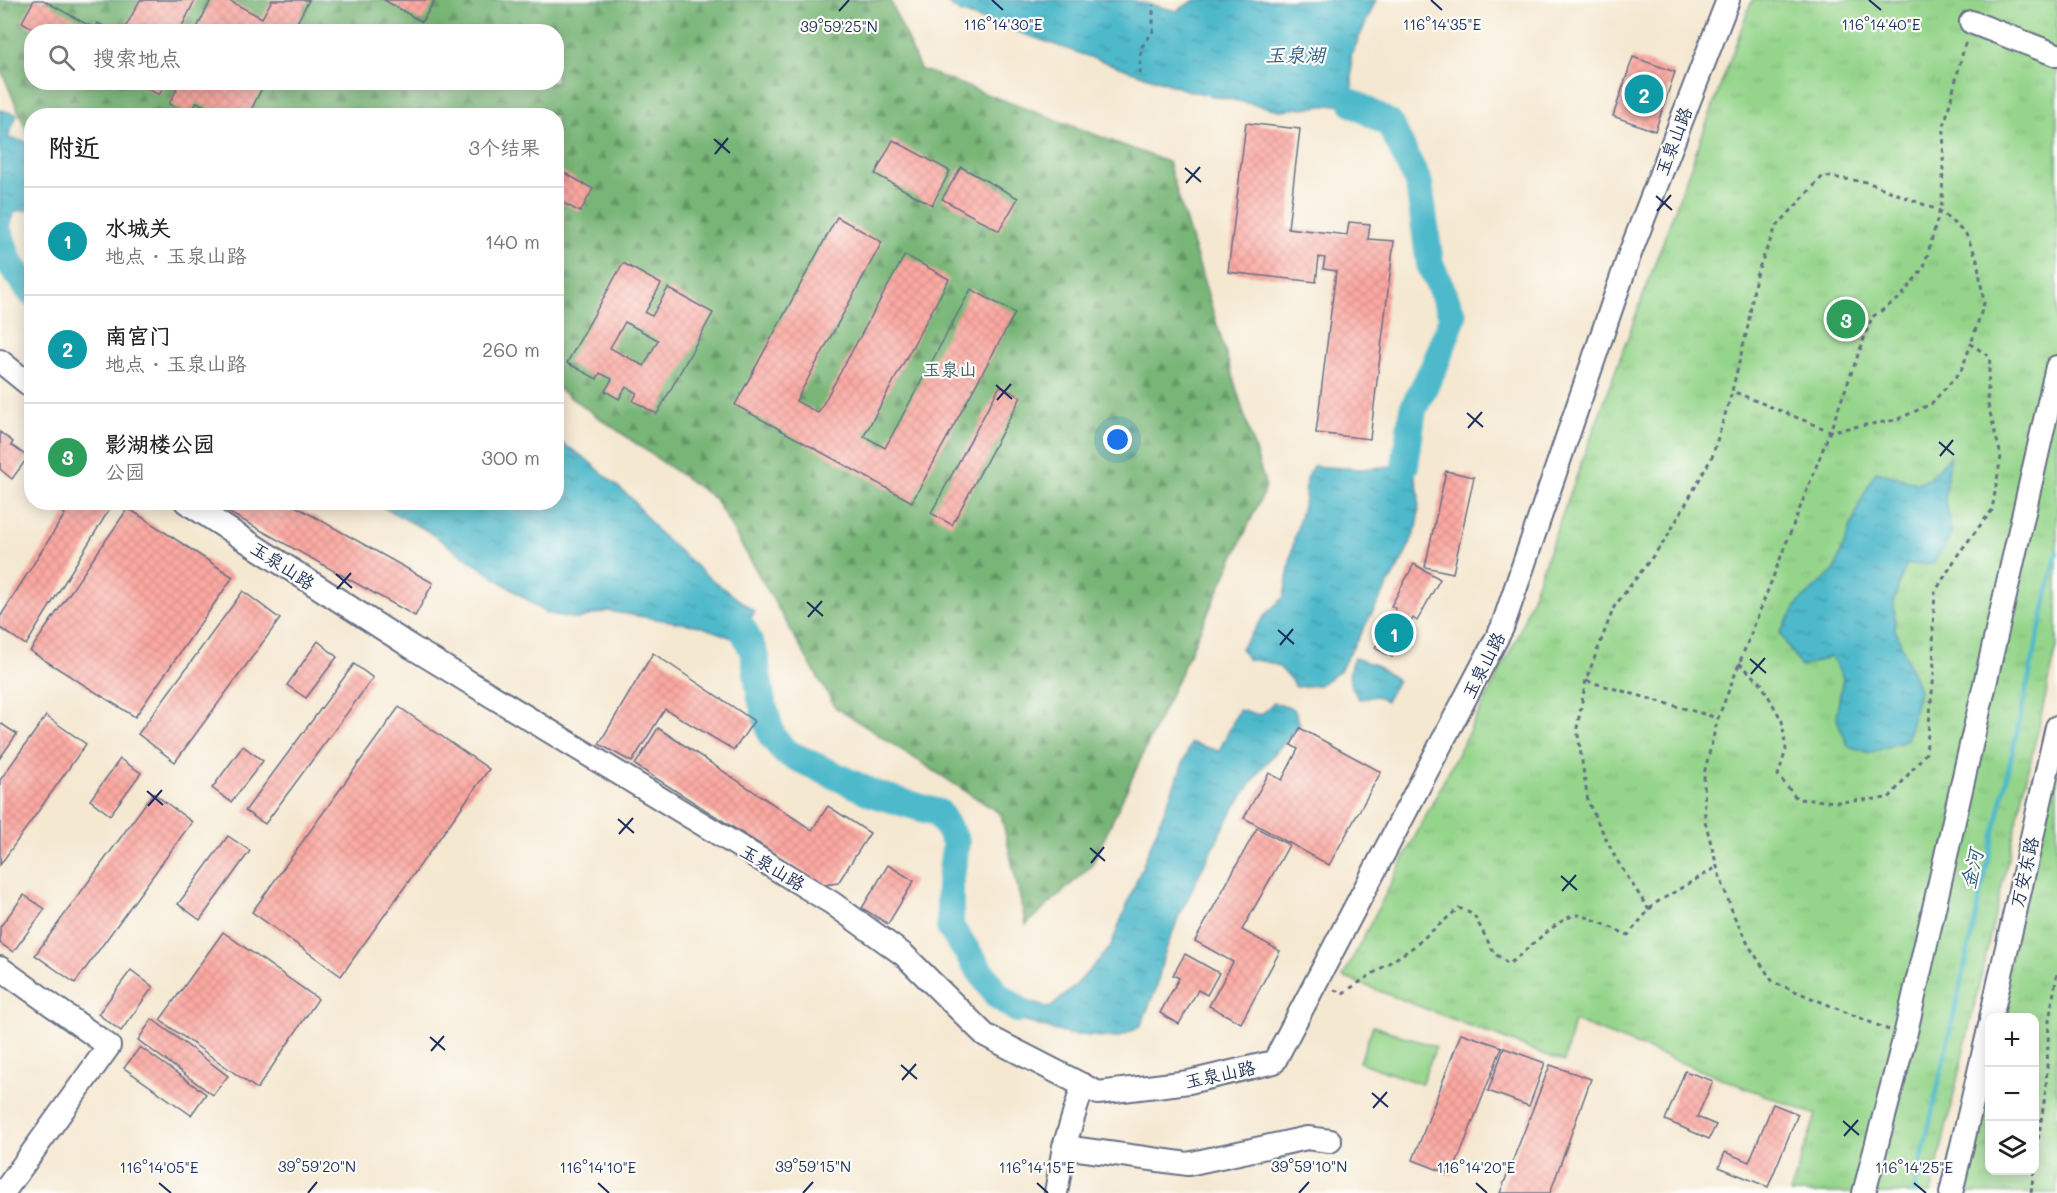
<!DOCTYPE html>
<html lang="zh">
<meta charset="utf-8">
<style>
body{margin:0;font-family:Mali,"LXGW WenKai TC",sans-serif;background:#f6f6f6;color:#222}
.controls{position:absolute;right:18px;bottom:18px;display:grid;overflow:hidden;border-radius:12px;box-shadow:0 3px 15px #0003}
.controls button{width:54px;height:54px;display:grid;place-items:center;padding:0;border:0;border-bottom:2px solid #e0e0e0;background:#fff;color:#222;font:30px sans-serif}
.you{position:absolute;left:1118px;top:440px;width:21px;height:21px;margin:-15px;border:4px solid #fff;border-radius:50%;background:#1a73e8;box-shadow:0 0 0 9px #1a73e833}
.badge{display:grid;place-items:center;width:39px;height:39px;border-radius:50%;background:#c8321e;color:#fff;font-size:20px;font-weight:700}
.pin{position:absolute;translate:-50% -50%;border:3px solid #fff;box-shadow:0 2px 6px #0006}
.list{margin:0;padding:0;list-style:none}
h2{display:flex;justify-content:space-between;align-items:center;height:78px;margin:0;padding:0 24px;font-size:26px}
h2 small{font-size:20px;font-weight:400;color:#767676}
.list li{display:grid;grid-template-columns:39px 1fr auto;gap:18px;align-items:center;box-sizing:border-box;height:108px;padding:0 24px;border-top:2px solid #e0e0e0}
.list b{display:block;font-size:22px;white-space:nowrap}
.list p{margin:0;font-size:20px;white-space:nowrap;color:#767676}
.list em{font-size:20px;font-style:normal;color:#767676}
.icon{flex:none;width:33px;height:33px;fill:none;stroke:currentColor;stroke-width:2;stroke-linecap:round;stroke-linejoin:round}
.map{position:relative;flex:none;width:2057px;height:1193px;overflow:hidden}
.search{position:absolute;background:#fff;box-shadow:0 3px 15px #0003;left:24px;top:24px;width:540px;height:66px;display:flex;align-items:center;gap:15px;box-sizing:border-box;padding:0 21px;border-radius:24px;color:#767676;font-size:22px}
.panel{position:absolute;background:#fff;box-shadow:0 3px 15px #0003;left:24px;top:108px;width:540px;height:402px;border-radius:24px}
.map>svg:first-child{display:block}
.grass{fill:url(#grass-tufts);stroke:#588274;stroke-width:1.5}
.forest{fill:url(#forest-firs);stroke:#4a726a;stroke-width:1.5;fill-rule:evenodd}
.garden{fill:#95d58b;stroke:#588274;stroke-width:1.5}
.water{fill:url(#water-ripples);stroke:#347494;stroke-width:1.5}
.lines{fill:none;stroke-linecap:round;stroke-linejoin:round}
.stream{stroke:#4eb9cb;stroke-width:4.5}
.river{stroke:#4eb9cb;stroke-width:28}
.building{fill:url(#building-cross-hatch);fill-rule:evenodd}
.minor-casing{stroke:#677086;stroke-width:26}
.path{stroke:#677086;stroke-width:3;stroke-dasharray:4.5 4.5;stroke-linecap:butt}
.minor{stroke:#fff;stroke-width:22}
.ticks{fill:none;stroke:#1b2f5e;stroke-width:2}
.labels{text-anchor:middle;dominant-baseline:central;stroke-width:4.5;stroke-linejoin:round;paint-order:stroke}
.street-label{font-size:18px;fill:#1b2f5e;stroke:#fdfcf7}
.park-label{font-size:18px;fill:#40616c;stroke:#fdfcf7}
.water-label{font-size:20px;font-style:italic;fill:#2d5f84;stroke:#fdfcf7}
.ticks-label{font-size:15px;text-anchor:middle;fill:#1b2f5e;stroke:#fdfcf7;stroke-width:4.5;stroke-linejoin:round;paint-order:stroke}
</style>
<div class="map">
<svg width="2057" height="1193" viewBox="0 0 2057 1193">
<defs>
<pattern id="grass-tufts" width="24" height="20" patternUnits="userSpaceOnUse" patternTransform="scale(1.5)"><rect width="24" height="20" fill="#95d58b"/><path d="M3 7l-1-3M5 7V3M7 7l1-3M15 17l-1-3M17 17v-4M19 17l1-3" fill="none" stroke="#80b77a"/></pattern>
<pattern id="forest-firs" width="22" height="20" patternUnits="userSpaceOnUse" patternTransform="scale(1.5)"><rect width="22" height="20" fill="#78b677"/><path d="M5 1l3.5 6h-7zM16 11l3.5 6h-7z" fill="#629465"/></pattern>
<pattern id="water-ripples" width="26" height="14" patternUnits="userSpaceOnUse" patternTransform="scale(1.5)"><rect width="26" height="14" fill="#4eb9cb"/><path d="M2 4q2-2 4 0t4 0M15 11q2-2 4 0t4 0" fill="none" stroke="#4097a8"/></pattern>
<pattern id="building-cross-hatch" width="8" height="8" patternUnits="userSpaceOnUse" patternTransform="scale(1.5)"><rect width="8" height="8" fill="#fca8a1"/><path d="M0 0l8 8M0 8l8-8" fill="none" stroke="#d7918d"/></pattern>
</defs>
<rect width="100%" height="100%" fill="#fdfcf7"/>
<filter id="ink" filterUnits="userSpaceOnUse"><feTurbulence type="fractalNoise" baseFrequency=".0167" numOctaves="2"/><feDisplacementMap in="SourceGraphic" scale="12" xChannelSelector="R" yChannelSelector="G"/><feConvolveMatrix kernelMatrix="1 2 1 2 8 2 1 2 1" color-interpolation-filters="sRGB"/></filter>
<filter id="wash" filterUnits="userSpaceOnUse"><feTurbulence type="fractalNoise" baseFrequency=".008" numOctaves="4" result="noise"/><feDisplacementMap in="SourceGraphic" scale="24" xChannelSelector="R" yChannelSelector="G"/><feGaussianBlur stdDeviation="1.35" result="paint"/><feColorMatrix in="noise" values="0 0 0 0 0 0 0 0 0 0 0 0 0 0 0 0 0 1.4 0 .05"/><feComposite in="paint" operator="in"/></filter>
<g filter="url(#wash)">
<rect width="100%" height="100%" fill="#f5e8d1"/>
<g class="grass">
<polygon points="1752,0 2057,0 2057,647 1931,1193 1790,1193 1816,1115 1574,1021 1564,1062 1343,977 1517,638"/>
<polygon points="2057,755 2057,1193 1958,1193 1989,1053 1990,1170 2034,1170 2034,1018 1997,1017"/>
</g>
<path class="forest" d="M0,0H890L920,69L1168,162L1266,487L1092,865L1026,925L1001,814L835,707L715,499L557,388L556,116H32L31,141L0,67ZM32,32H556V82H32Z"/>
<polygon class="garden" points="1373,1026 1436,1047 1421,1084 1359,1062"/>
<g class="water">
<polygon points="943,0 1131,0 1177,11 1195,0 1376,0 1351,56 1353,103 1280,110 1186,90 960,12"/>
<polygon points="0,110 17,114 8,138 32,143 31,210 15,211 9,230 0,231"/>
<polygon points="557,440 585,458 632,499 659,533 707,576 755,612 735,639 700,626 608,611 577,619 546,613 426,530 386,509 379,503 556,502"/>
<polygon points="1950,456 1945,496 1952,535 1933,563 1906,565 1894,599 1895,629 1919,690 1907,740 1870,753 1848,746 1836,717 1843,678 1831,656 1801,667 1780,633 1799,602 1834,571 1861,500 1876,471 1916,483 1929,479"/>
<path d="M1405,465L1414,471L1419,494L1418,524L1406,553L1339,672L1319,685L1296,687C1280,664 1276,661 1248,660L1241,648L1266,614L1284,597L1294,540L1305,499L1306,479L1313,466L1361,469Z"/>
<path d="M1354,658L1375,665L1398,681L1386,701L1376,696L1359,699C1349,684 1346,675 1354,658Z"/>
<polygon points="1274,703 1294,709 1300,724 1262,768 1233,810 1206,861 1179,916 1164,955 1156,989 1140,1027 1117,1038 1068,1034 1026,1022 1013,1016 1021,1000 1050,1008 1074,987 1110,948 1191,743 1219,751 1239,710 1261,715"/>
</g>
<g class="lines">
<polyline class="stream" points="1914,1193 2057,552"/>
<g class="river">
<polyline points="1353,103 1390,124 1419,184 1430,264 1453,316 1435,365 1413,409 1405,465"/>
<polyline points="0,236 10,264 32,293"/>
<polyline points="743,629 754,653 761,698 772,736 785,752 874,794 939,813 956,842 950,885 950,927 997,995 1017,1009"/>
</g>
</g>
<g id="blocks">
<g class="building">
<polygon points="34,0 43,0 95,29 98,23 115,32 39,32 22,22"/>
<polygon points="140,0 195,0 179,32 123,32"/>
<polygon points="211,0 228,0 262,18 272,0 309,0 292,32 238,32 230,27 227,32 195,32"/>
<polygon points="384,0 435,0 422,22"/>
<polygon points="1633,57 1675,72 1655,131 1613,116"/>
<polygon points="135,82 265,82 248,116 207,116 210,109 197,102 190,115 169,104 177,89 166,83 159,95"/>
<polygon points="1246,123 1300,129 1288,228 1347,235 1349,222 1370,224 1368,239 1394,241 1370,439 1316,433 1336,271 1323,269 1325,258 1319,257 1316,282 1228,272"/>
<polygon points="893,140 950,171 932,205 875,174"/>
<polygon points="961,167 1018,198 999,231 942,199"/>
<polygon points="556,168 593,189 580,212 556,199"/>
<polygon points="837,217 882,242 796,401 818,413 905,255 949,279 864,436 885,448 971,289 1015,313 912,502 735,405"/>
<path d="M623,263L661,284L645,313L652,316L668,288L713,313L657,414L633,401L637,393L626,387L619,399L605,391L612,379L600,373L597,379L567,363ZM625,322L658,340L644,366L610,348Z"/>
<polygon points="1000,386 1021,397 952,525 931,513"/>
<polygon points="0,432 13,442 11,445 28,457 12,479 0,469"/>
<polygon points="1446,471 1474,477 1453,573 1425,567"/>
<polygon points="47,502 98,502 109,510 26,645 0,628 0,617 65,514"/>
<polygon points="210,502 288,502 433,583 415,616"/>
<polygon points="128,508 233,577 135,717 30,651"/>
<polygon points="1414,564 1440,579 1417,621 1413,618 1392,657 1375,648 1396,609 1391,606"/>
<polygon points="243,591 280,619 175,762 138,734"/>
<polygon points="318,641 337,657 306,698 287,685"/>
<polygon points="653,653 754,721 734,750 665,709 632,762 599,744"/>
<polygon points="354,664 373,678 265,824 245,811"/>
<polygon points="399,707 489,769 341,976 252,912"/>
<polygon points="46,716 86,744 0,865 0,780"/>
<polygon points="0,723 17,734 0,758"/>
<polygon points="658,728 812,830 828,806 870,833 838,883 824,885 635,765"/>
<polygon points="1300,728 1381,772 1329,865 1244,818 1269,773 1282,780 1298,749 1291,745"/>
<polygon points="243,746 263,761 231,802 212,788"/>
<polygon points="120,759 141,773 110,815 90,800"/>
<polygon points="153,793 192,822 75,983 35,955"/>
<polygon points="1257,828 1289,845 1242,930 1280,951 1241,1023 1209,1006 1233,962 1195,941"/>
<polygon points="228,836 250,851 200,920 178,904"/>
<polygon points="888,865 914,881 888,924 862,908"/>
<polygon points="24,895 45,909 13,952 0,943 0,927"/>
<polygon points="223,932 318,999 257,1089 160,1020"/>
<polygon points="1185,954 1219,973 1207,995 1198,990 1179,1024 1160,1013 1179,978 1173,975"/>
<polygon points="131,970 153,987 121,1031 98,1014"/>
<polygon points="152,1019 228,1076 213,1095 138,1040"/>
<polygon points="1461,1033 1502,1047 1452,1175 1413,1160"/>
<polygon points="140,1047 206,1094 191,1115 124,1068"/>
<polygon points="1504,1048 1545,1063 1529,1106 1488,1091"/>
<polygon points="1550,1065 1591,1079 1550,1193 1500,1193"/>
<polygon points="1685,1071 1713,1081 1697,1117 1716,1125 1709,1139 1665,1120"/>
<polygon points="1773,1104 1798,1114 1768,1187 1719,1167 1725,1152 1749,1162"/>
</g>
</g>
</g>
<g filter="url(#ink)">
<use href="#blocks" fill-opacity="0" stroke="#677086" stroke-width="1.5"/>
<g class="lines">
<g class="minor-casing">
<g id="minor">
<polyline points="1971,22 2057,55"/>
<polyline points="0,361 32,387"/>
<polyline points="186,502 413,648 832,903 904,955 985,1035 1098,1093 1189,1082 1274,1062 1502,628 1629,256 1728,0"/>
<polyline points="0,968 109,1046 3,1193"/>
<polyline points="1991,1018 2057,727"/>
<polyline points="1064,1147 1188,1164 1307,1138 1330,1141"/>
<polyline points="1056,1193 1064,1147 1083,1085"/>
<polyline points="1864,1193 1905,1036 2057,367"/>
<polyline points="1951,1193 1990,1025"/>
</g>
</g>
<g class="path">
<polyline points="1140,74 1141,48 1153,31 1153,5"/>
<polyline points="1739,663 1761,683 1782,721 1786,750 1778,775 1797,799 1838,802 1889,798 1926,753 1934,674 1933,626 1935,592 1959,553 1992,510 2001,456 1987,401 1990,357 1971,344 1961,371 1931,404 1896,420 1830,431 1732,391 1748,326 1756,275 1776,227 1823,176 1867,182 1940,211 1966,234 1977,259 1984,303 1971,344"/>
<polyline points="1587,681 1718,718"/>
<polyline points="1649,910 1616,859 1588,802 1577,728 1586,680 1614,607 1666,539 1712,457 1732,392"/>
<path d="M1334,990L1343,993L1412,948L1459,908L1474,915L1494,953L1509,964C1524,953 1563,913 1579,915C1588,916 1618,931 1628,935L1654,904L1717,867"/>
<polyline points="1889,1030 1773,982 1749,946 1734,916 1719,874 1705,821 1704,774 1718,718 1830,431 1872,317 1900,298 1924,267 1942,203 1944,126 1966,40"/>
<polyline points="2034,1166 2046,1089 2049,1021 2057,974"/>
<polyline points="2031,1193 2034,1170"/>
</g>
<use href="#minor" class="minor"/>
</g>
</g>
<path class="ticks" d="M992,0L1003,10M1431,0L1442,10M1869,0L1881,10M839,11L849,0M714,139L730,153M715,154L728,138M1185,168L1201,182M1186,183L1200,167M1656,196L1672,210M1657,211L1671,195M996,385L1012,399M997,400L1011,384M1467,413L1483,427M1468,428L1482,412M1939,442L1954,455M1940,456L1953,440M336,574L352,588M337,589L351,573M807,602L823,616M808,617L822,601M1278,630L1294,644M1280,645L1293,629M1750,659L1766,673M1751,674L1765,658M147,791L163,805M148,806L162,790M618,819L634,833M619,834L633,818M1090,848L1105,861M1091,863L1104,847M1561,876L1577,890M1562,891L1576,875M430,1037L445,1050M431,1051L444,1036M901,1065L917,1079M902,1080L916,1064M1372,1093L1388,1107M1373,1108L1387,1092M1843,1121L1859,1135M1844,1136L1858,1120M159,1183L171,1193M598,1183L609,1193M1037,1183L1048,1193M1476,1183L1487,1193M1914,1183L1926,1193M308,1193L317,1182M803,1193L813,1182M1299,1193L1309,1182"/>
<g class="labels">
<g class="street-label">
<text transform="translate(1673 141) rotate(-69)">玉泉山路</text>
<text transform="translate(283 565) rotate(33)">玉泉山路</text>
<text transform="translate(1483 665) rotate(-63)">玉泉山路</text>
<text transform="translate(773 867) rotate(31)">玉泉山路</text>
<text transform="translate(2024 872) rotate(-77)">万安东路</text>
<text transform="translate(1220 1074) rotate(-12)">玉泉山路</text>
</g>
<g class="park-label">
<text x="950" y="369">玉泉山</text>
</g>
<g class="water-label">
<text x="1295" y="54">玉泉湖</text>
<text transform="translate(1971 869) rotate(-77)">金河</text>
</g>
</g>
<g class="ticks-label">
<text x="1442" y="30">116°14'35"E</text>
<text x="1881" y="30">116°14'40"E</text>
<text x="1003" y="30">116°14'30"E</text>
<text x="839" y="32">39°59'25"N</text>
<text x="317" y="1172">39°59'20"N</text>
<text x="813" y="1172">39°59'15"N</text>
<text x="1309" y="1172">39°59'10"N</text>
<text x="159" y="1173">116°14'05"E</text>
<text x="598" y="1173">116°14'10"E</text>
<text x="1037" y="1173">116°14'15"E</text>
<text x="1476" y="1173">116°14'20"E</text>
<text x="1914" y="1173">116°14'25"E</text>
</g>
</svg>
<div class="controls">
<button>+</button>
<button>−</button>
<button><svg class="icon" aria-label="layers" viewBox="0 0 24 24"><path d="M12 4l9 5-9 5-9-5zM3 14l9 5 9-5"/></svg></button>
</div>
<div class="you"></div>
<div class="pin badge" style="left:1394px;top:633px;background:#0f9aa8">1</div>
<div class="pin badge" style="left:1644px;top:94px;background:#0f9aa8">2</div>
<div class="pin badge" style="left:1846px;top:319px;background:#2e9e5b">3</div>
<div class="search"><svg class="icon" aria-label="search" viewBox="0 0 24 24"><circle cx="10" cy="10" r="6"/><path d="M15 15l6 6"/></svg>搜索地点</div>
<section class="panel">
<h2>附近<small>3个结果</small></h2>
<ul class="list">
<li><span class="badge" style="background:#0f9aa8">1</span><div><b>水城关</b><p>地点 · 玉泉山路</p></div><em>140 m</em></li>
<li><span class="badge" style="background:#0f9aa8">2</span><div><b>南宫门</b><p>地点 · 玉泉山路</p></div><em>260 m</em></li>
<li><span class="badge" style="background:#2e9e5b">3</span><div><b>影湖楼公园</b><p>公园</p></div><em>300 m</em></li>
</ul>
</section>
</div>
